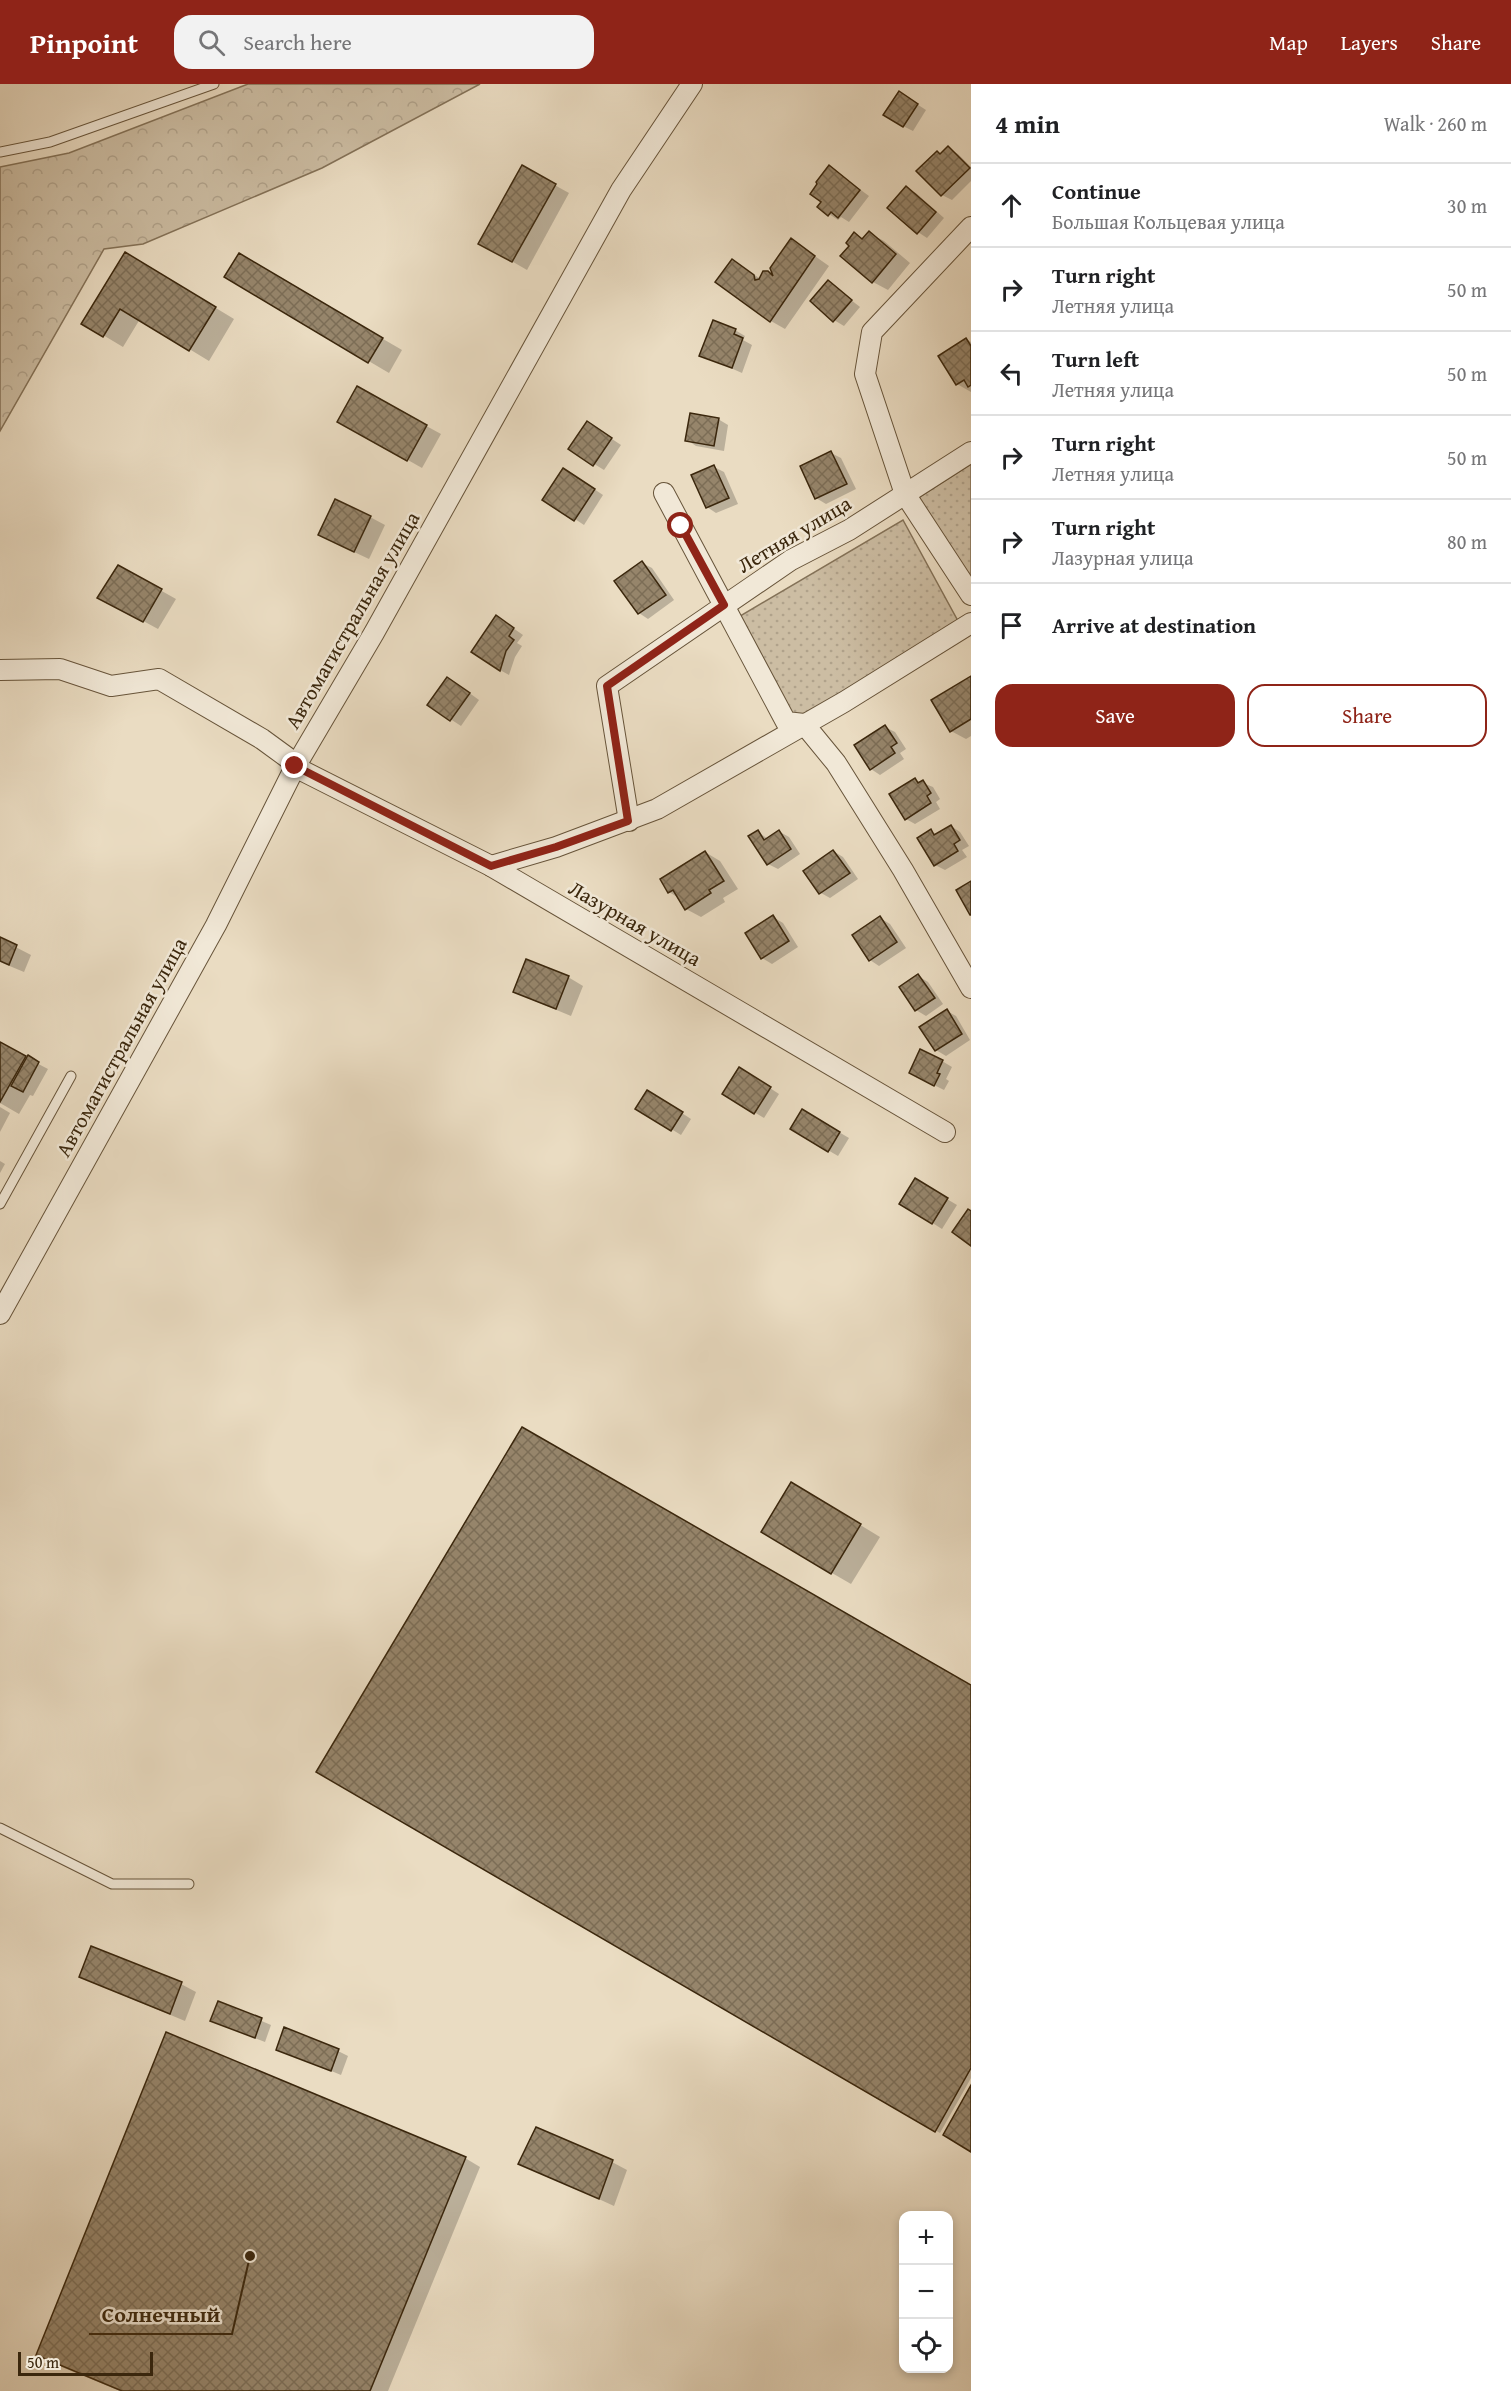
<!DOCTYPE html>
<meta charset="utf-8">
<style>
body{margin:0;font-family:"Gentium Book Plus",serif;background:#f2f2f2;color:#202124}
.controls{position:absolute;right:18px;bottom:18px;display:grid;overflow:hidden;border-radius:12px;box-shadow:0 3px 9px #0003}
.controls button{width:54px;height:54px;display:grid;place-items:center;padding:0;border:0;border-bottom:2px solid #e0e0e0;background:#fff;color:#202124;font:30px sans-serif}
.scale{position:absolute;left:18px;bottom:15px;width:135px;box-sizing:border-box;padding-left:6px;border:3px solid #3b270d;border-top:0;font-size:16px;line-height:21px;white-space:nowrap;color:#3b270d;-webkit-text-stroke:4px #f1e8d7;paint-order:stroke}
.stop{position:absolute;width:18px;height:18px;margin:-14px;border:4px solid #8f2418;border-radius:50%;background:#fff}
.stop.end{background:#8f2418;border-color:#fff;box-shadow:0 2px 6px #0008}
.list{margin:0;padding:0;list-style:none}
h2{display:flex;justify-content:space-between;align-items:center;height:78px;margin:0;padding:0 24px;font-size:26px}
h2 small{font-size:20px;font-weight:400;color:#757577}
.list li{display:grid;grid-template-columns:39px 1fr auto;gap:18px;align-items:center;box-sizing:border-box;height:84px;padding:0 24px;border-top:2px solid #e0e0e0}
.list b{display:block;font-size:22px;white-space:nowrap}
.list p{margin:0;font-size:20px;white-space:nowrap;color:#757577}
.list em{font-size:20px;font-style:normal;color:#757577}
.actions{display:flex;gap:12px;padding:18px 24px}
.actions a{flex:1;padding:14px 0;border:2px solid #8f2418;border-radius:18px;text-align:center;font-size:21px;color:#8f2418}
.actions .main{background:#8f2418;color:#fff}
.icon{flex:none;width:33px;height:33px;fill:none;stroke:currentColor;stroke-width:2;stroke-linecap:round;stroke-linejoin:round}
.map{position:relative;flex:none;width:971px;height:2307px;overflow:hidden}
header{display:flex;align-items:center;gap:36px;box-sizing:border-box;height:84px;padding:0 30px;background:#8f2418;color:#fff}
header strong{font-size:28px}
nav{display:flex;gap:33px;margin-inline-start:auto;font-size:21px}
.search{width:420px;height:54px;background:#f2f2f2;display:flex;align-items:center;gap:15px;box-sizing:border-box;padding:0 21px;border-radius:18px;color:#757577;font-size:22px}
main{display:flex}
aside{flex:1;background:#fff}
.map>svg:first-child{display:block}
.grass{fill:url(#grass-dots);stroke:#847258;stroke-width:1.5}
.forest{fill:url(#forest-crowns);stroke:#847258;stroke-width:1.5}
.shadow{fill:#0003}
.building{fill:url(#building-cross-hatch);stroke:#3b270d;stroke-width:1.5}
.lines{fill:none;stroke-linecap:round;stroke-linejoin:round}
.lane-casing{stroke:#67543a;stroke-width:11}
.street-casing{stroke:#67543a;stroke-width:22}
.lane{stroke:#f1e8d7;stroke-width:9}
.street{stroke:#f1e8d7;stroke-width:20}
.route{stroke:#8f2418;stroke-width:8}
.labels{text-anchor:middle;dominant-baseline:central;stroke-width:5;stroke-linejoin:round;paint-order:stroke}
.street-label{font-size:21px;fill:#3b270d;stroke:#f1e8d7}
.leader{fill:none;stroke:#3b270d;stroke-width:2}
.callout-dot{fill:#3b270d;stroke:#f1e8d7;stroke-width:2}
.callout-label{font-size:22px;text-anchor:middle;font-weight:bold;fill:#3b270d;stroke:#f1e8d7;stroke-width:5;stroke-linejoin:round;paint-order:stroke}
</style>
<header>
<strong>Pinpoint</strong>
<div class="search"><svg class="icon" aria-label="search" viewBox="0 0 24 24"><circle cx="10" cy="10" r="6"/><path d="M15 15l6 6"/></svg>Search here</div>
<nav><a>Map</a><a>Layers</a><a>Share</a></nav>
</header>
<main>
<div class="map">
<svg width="971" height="2307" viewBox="0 0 971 2307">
<defs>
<pattern id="grass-dots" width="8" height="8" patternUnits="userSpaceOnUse" patternTransform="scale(1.5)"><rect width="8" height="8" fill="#ccbda3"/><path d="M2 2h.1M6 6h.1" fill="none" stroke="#b0a28b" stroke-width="1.8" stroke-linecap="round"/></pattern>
<pattern id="forest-crowns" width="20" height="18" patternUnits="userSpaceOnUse" patternTransform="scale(1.5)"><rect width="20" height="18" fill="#ccbda3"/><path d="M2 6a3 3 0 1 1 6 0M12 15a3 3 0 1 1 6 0" fill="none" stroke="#b0a28b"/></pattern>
<pattern id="building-cross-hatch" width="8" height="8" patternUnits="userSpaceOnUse" patternTransform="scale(1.5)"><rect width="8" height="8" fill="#96856b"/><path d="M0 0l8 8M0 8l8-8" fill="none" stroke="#7c6d56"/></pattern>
</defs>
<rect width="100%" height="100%" fill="#eadcc2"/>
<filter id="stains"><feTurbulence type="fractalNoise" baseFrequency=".00333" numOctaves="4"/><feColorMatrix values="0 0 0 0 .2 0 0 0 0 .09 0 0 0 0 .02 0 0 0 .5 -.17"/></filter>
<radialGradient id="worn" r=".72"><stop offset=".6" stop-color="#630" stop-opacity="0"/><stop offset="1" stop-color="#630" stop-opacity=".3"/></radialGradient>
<g class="grass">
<polygon points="971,380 971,495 918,414"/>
<polygon points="903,436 958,537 783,646 730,538"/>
</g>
<polygon class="forest" points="248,0 480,0 322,84 143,160 104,165 0,347 0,83 69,69"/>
<g class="shadow">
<polygon points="909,15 926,26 913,47 903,42"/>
<polygon points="948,64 958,70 971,83 971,97 952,116 942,111 941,71"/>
<polygon points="522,83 569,109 527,186 480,159"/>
<polygon points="830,83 869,112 849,138 841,133 838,136 829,130 823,118"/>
<polygon points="906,104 916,109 944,134 927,154 918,148"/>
<polygon points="869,149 884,157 910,179 888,206 873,198 851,161 855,150 864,155"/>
<polygon points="792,156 829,182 785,245 771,237 732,177 761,195 768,188 774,192"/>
<polygon points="239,171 402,266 389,289 226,193"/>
<polygon points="145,181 234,235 209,277 140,235 123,263 83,239"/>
<polygon points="828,198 860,223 844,242 834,236"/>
<polygon points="735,246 745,252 743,256 752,261 742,289 701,271"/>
<polygon points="966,255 971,258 971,308 957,300"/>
<polygon points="357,304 441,350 422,384 339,337"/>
<polygon points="718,335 728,341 724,367 696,362 687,356"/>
<polygon points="597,345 621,361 604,386 570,365"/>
<polygon points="831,369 841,374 856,405 826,420 816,414"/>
<polygon points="714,383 724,388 738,420 716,429 707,423"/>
<polygon points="573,391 603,411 584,441 575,435"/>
<polygon points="370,433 385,441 369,475 335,459"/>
<polygon points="642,479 652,484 674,516 648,535 639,529"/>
<polygon points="119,483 176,515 158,545 112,520"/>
<polygon points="506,539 523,551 517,559 522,562 515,573 509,591 500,586"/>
<polygon points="971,594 971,652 966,655 951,647"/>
<polygon points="457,600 479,616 461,642 429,621"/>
<polygon points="885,643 895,648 906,665 900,669 904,675 880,691 871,685"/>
<polygon points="915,696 933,703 940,715 936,718 940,725 915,740 906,735"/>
<polygon points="951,742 960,748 969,762 962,766 967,773 945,786 935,781 931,747 938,751"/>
<polygon points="758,748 768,755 780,748 789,753 800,770 778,785 768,780"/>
<polygon points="833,767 843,773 858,795 830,814 821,809"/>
<polygon points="705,768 720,777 738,805 723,814 725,818 701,833 686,825 679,814 669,808"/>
<polygon points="773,833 783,839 798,863 772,880 762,874"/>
<polygon points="880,834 890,840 906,864 879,882 870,876"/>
<polygon points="0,855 31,871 24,888 0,878"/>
<polygon points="918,892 928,898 943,920 926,932 916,926"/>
<polygon points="568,893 583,902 571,932 530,915 515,907"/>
<polygon points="947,927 956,932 970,956 946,972 936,966"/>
<polygon points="0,960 48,985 33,1012 30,1011 19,1030 0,1019"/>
<polygon points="942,977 952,983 946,995 949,997 944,1006 920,994"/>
<polygon points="749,990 779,1010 764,1034 754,1028"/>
<polygon points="657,1013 691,1035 681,1051 637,1024"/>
<polygon points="0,1023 10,1029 0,1048"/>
<polygon points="803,1027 849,1054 838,1072 792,1045"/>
<polygon points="0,1077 5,1080 0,1089"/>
<polygon points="915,1096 957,1121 942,1145 901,1119"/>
<polygon points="811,1411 880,1453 851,1500 832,1489"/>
<polygon points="971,1603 971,1994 940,2049 318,1687"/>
<polygon points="81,1892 181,1900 196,1908 185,1937 96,1900"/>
<polygon points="219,1919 271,1941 265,1958 212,1937"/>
<polygon points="278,1965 338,1967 348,1972 341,1991"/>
<polygon points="465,2074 480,2083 388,2307 120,2307 52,2279 37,2270"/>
<polygon points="612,2078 627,2086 614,2122 520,2079"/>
</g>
<g class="building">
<polygon points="899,7 918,20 903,43 883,31"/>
<polygon points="948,62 970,84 941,112 916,87 937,67 940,70"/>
<polygon points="522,81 556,100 512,178 478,160"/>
<polygon points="829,81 860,106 838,134 831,128 828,132 817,123 821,118 810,110 817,100 816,98"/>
<polygon points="906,102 936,128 917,150 887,124"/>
<polygon points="869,147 896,170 872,199 840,172 849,162 846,159 854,148 862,155"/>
<polygon points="791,154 815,172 770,238 715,198 732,175 754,191 755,196 759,195 763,187 768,187 773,192 770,184"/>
<polygon points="125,168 216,223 189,267 120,225 103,253 81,240"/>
<polygon points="239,169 383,254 368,279 224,193"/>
<polygon points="828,196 852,216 833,238 810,217"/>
<polygon points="713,236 736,245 734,250 743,254 732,284 699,272"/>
<polygon points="966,254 971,262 971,301 968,303 964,296 956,301 938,272"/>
<polygon points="357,302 427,341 407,377 337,338"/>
<polygon points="690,329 719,334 714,362 685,357"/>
<polygon points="587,337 612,354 593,382 568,365"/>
<polygon points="831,367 847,400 815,415 800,382"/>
<polygon points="714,381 729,414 706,424 691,391"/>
<polygon points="563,384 595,405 574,437 542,416"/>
<polygon points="335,415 371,432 354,468 318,451"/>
<polygon points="642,477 666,511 638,530 614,497"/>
<polygon points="118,481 162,505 143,538 97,514"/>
<polygon points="496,531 514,544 509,552 514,556 506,567 500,587 471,568"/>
<polygon points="971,592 971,635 950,648 931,616"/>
<polygon points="447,593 470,609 450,637 427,621"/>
<polygon points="885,641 897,659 891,663 895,669 870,686 854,661"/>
<polygon points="915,694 918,699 923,696 931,709 927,712 931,719 905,736 889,710"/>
<polygon points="951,741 960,756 954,760 958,767 934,782 917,754 931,745 934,751"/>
<polygon points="758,746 764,756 779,746 791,765 767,781 748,752"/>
<polygon points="833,766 850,789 819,810 803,787"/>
<polygon points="705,767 724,797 709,806 711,809 685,826 673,806 668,809 660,795"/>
<polygon points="971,797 971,831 970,831 956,806"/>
<polygon points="773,831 789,857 761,875 745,849"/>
<polygon points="880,832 897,858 869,877 852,851"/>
<polygon points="0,853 17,861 9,881 0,877"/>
<polygon points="526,875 569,892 556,925 513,908"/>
<polygon points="918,890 935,914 915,927 899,903"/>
<polygon points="947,925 962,950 935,967 919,943"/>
<polygon points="0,958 26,972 0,1018"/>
<polygon points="920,965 943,976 937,989 940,990 934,1002 909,989"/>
<polygon points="28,971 39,978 23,1008 11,1002"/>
<polygon points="739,983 771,1003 754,1030 722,1010"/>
<polygon points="647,1006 683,1028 671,1047 635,1025"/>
<polygon points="802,1025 840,1048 828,1068 790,1045"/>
<polygon points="915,1094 948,1114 932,1140 899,1120"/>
<polygon points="968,1125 971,1127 971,1162 952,1148"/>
<polygon points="522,1343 971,1601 971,1984 935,2048 316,1688"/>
<polygon points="791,1398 861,1440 831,1490 761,1448"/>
<polygon points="91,1862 182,1898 170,1930 79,1893"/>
<polygon points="218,1917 262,1934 255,1954 210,1937"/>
<polygon points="284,1943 339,1965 331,1987 276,1966"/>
<polygon points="166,1948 466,2073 370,2307 122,2307 36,2271"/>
<polygon points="971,2001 971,2068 943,2051"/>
<polygon points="536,2043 613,2076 599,2115 518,2080"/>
</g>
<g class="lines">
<g class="lane-casing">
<g id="lane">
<polyline points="0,68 50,58 214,0"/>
<polyline points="0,1120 71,992"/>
<polyline points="0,1744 112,1800 189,1800"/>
</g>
</g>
<g class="street-casing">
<g id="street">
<polyline points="971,143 872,248 865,290 905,410 971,511"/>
<polyline points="664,409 786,638 804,640 836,679 903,786 971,904"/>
<polyline points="0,586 60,585 111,602 159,595 262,655 288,674 295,683 491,782 945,1048"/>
<polyline points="629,737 607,602 791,476 849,446 971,368"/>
<polyline points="491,782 556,763 657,725 844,618 971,539"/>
<polyline points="0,1230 216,841 295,683 374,549 621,106 692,0"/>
</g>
</g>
<use href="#lane" class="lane"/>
<use href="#street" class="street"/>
</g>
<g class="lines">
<polyline class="route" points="295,682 491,782 556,763 628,737 607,602 724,521 681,442"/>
</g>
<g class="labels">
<g class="street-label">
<text transform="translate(794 450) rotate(-31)">Летняя улица</text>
<text transform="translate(352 536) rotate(-60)">Автомагистральная улица</text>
<text transform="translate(635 839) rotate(30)">Лазурная улица</text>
<text transform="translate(121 963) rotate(-61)">Автомагистральная улица</text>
</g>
</g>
<path class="leader" d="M250 2172L232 2250H89"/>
<circle class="callout-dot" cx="250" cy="2172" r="6"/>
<g class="callout-label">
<text x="161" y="2238">Солнечный</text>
</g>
<rect width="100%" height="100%" filter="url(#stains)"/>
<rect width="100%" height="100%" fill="url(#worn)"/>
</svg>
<div class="controls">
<button>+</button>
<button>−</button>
<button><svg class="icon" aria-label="locate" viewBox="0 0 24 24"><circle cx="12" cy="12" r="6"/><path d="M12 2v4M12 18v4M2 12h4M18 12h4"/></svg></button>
</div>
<div class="scale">50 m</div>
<div class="stop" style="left:681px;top:442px"></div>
<div class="stop end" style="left:295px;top:682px"></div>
</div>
<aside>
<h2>4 min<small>Walk · 260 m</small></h2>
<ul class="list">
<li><svg class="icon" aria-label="ahead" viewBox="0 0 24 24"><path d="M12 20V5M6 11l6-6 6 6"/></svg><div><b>Continue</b><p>Большая Кольцевая улица</p></div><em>30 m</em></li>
<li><svg class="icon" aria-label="right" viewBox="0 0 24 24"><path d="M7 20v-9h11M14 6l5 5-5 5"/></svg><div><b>Turn right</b><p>Летняя улица</p></div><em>50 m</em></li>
<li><svg class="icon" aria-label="left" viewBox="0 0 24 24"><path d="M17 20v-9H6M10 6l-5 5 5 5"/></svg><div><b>Turn left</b><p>Летняя улица</p></div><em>50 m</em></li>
<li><svg class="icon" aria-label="right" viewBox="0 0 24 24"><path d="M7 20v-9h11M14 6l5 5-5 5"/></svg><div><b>Turn right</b><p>Летняя улица</p></div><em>50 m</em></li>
<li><svg class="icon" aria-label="right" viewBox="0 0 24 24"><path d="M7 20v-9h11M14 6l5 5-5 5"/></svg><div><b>Turn right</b><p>Лазурная улица</p></div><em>80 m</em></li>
<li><svg class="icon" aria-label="arrive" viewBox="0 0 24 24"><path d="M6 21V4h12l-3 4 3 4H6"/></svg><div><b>Arrive at destination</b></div></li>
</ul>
<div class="actions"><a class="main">Save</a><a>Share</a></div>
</aside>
</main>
